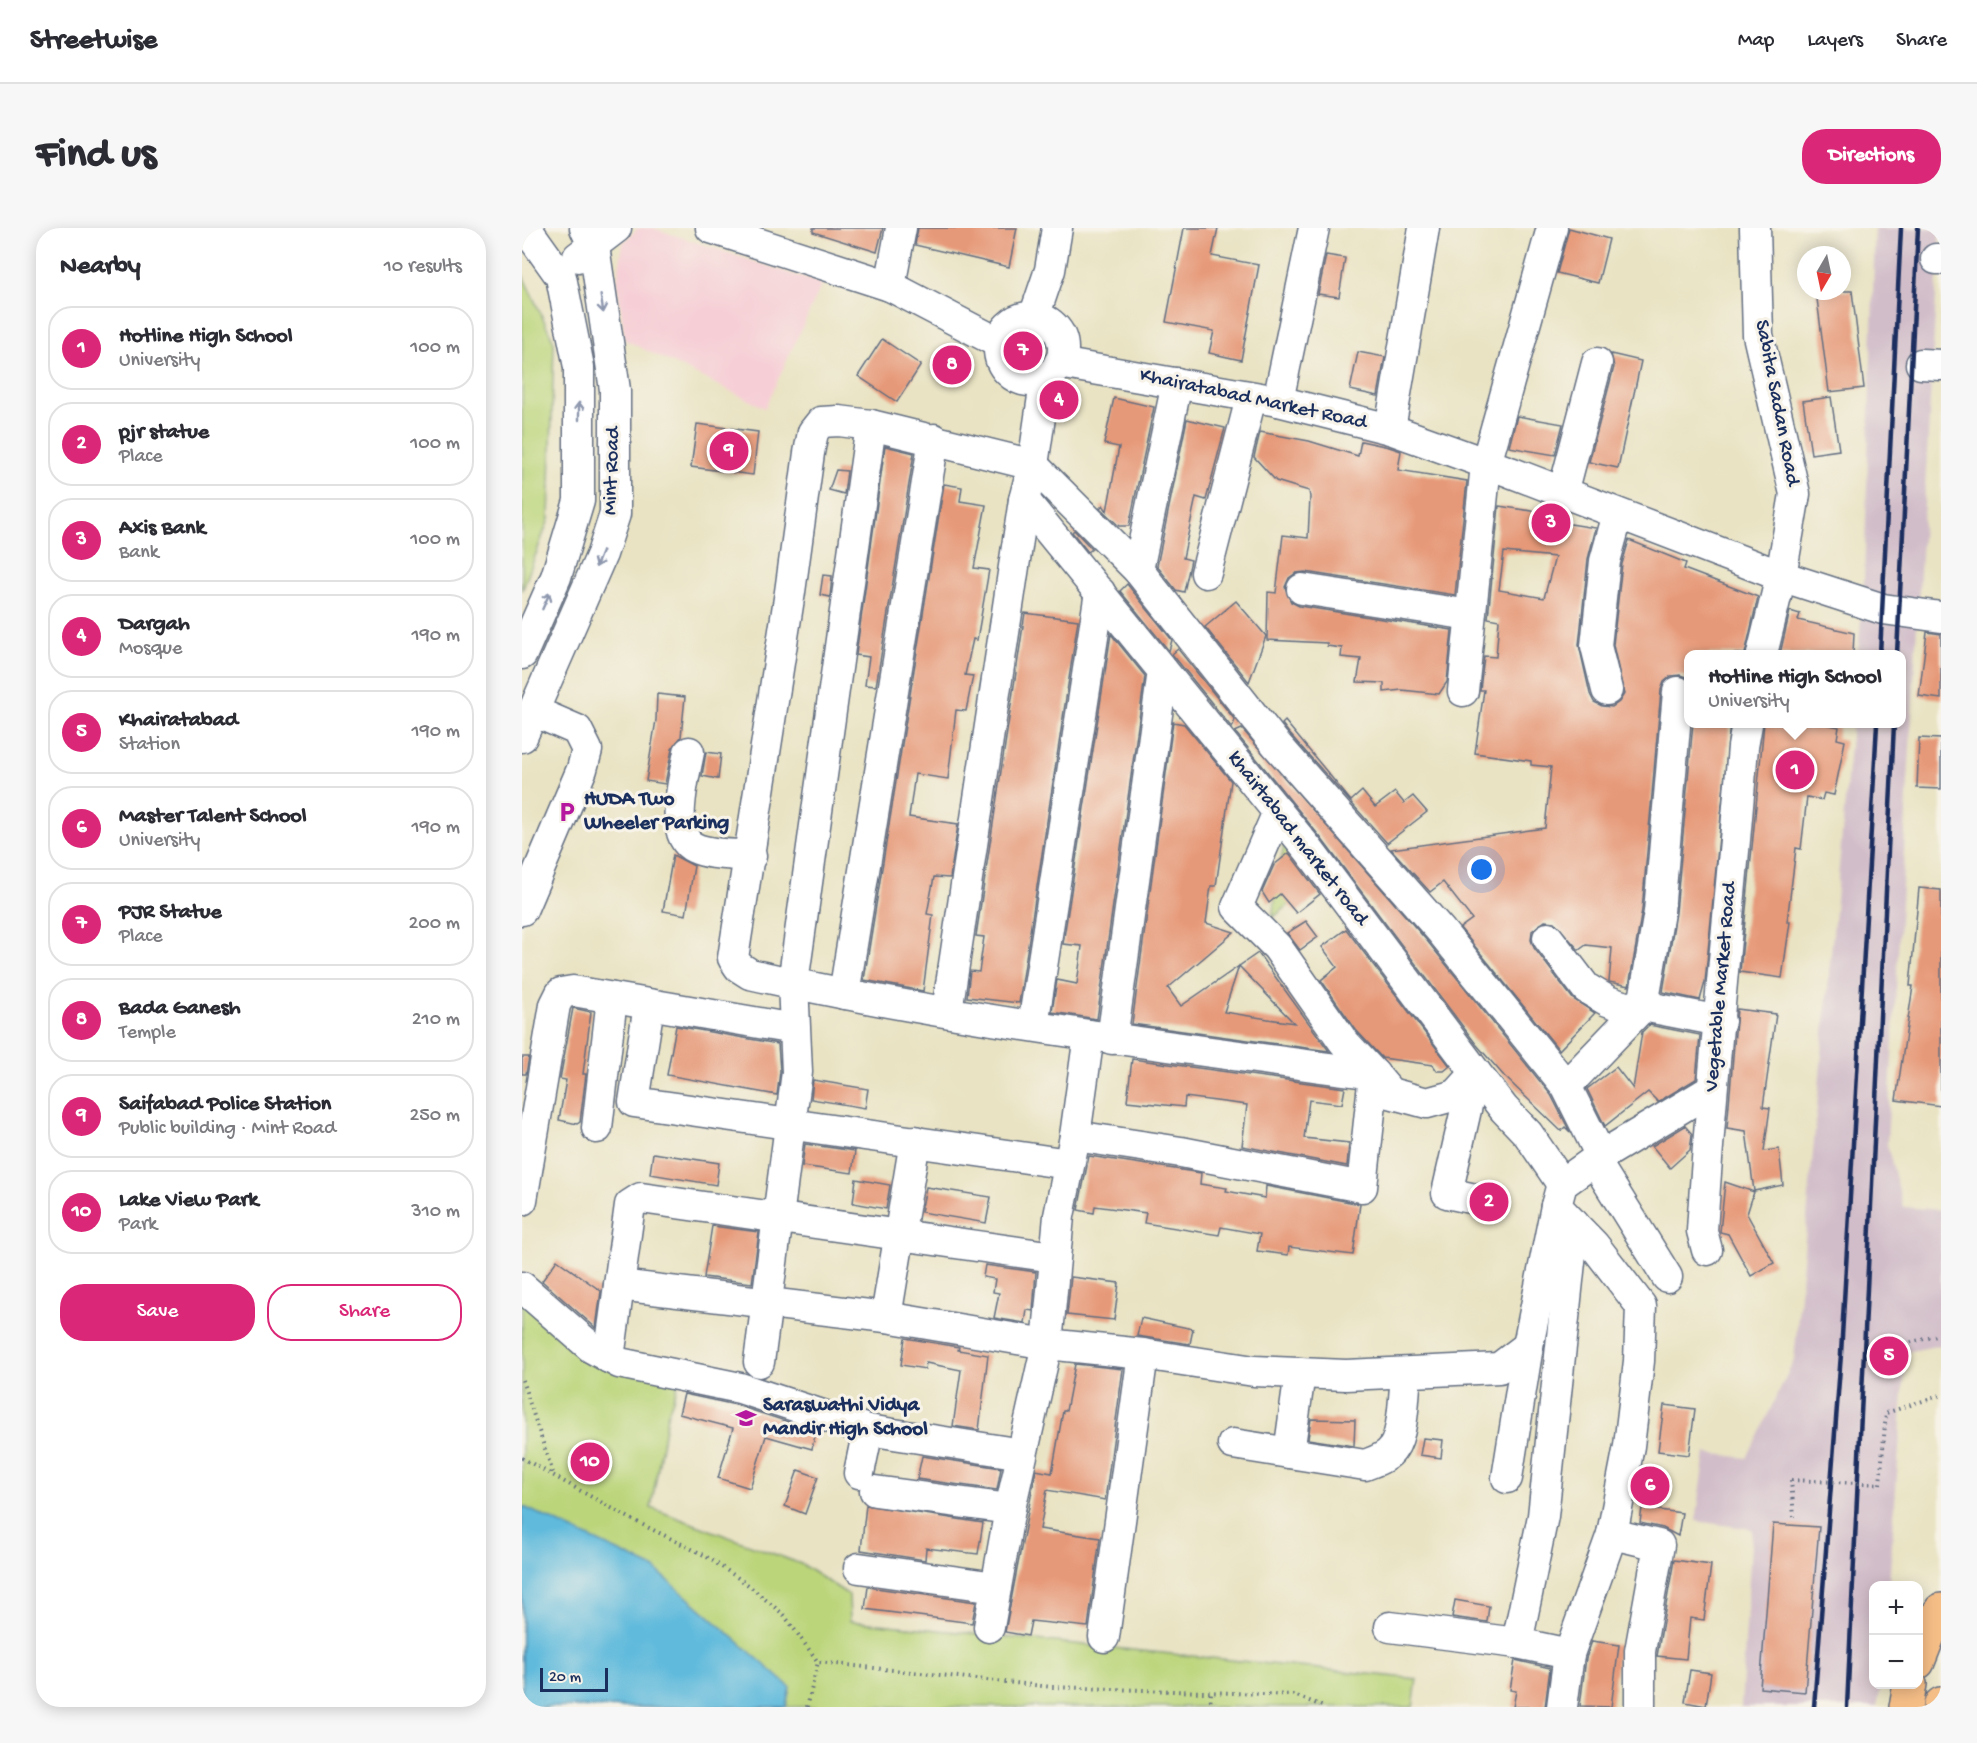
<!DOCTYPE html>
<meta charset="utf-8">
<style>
body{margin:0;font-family:"Gochi Hand",sans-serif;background:#f7f7f7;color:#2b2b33}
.controls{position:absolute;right:18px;bottom:18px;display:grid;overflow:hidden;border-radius:12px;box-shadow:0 3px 15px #0003}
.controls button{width:54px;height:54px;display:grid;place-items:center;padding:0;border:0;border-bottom:2px solid #e1e1e2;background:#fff;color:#2b2b33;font:30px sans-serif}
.compass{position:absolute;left:1275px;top:18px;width:54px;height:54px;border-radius:50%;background:#fff;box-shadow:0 3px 15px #0003;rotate:189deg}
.scale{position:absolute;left:18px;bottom:15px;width:68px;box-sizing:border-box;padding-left:6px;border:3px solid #1b2f5e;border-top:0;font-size:16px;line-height:21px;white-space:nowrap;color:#1b2f5e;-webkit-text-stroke:4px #f7f3e8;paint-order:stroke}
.you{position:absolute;left:960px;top:642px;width:21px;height:21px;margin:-15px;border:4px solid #fff;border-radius:50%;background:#1a73e8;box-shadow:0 0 0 9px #1a73e833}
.badge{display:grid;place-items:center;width:39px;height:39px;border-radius:50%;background:#db2777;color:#fff;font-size:20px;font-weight:700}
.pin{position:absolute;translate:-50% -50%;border:3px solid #fff;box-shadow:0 2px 6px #0006}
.popup{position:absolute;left:1162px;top:422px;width:222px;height:78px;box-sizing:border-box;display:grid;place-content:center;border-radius:12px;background:#fff;filter:drop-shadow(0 2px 4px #0005);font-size:20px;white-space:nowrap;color:#7c7c81}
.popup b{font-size:22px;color:#2b2b33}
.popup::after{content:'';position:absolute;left:50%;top:100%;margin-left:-12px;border:12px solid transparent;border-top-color:#fff}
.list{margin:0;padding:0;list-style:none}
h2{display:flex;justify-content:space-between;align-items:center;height:78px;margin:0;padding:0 24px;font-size:26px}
h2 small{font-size:20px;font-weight:400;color:#7c7c81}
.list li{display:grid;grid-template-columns:39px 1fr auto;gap:18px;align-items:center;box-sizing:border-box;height:84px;margin:0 12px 12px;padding:0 12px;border:2px solid #e1e1e2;border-radius:24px}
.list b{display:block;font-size:22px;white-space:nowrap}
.list p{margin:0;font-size:20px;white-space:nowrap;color:#7c7c81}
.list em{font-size:20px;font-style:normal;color:#7c7c81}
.actions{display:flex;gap:12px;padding:18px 24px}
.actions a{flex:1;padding:14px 0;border:2px solid #db2777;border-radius:24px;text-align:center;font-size:21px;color:#db2777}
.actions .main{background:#db2777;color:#fff}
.map{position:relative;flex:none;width:1419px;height:1479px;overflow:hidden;border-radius:24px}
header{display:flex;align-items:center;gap:36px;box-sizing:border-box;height:84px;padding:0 30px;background:#fff;border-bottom:2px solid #e1e1e2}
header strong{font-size:28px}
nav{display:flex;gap:33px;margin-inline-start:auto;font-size:21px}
.intro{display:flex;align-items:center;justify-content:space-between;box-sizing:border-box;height:144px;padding:0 36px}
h1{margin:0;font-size:42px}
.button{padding:15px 27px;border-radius:24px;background:#db2777;color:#fff;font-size:21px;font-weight:700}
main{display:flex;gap:36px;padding:0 36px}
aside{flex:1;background:#fff;border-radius:24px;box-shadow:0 3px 15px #0003}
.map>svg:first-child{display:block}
.built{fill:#f6cfd6}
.industrial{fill:#d1bdc9}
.green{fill:#bbd57a;stroke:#6b826c;stroke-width:1.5}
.water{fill:#5ebadc;stroke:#3c749d;stroke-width:1.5}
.building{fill:#e69978;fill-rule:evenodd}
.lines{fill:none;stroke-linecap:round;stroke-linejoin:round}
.minor-casing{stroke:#636e81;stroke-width:33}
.major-casing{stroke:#636e81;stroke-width:36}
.path{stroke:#636e81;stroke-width:4;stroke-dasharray:1.5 4.5;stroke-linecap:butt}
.minor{stroke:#fff;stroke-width:30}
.major{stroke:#f6be87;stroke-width:33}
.rail{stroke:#1b2f5e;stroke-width:4.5}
.path-bridge{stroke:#636e81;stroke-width:4;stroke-dasharray:1.5 4.5;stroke-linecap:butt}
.oneway{stroke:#8d97ae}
.labels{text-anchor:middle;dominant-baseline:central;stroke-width:6;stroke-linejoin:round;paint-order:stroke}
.street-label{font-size:21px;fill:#1b2f5e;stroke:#f7f3e8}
.poi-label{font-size:21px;font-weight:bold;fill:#1b2f5e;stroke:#f7f3e8;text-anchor:start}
</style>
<header>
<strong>Streetwise</strong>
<nav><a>Map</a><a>Layers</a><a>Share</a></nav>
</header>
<div class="intro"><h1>Find us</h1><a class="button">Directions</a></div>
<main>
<aside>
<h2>Nearby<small>10 results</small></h2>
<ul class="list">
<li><span class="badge">1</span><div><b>Hotline High School</b><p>University</p></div><em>100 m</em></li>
<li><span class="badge">2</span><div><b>pjr statue</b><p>Place</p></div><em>100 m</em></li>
<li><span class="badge">3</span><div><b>Axis Bank</b><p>Bank</p></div><em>100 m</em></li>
<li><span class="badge">4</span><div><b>Dargah</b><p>Mosque</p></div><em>190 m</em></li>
<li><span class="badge">5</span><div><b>Khairatabad</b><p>Station</p></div><em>190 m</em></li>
<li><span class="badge">6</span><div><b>Master Talent School</b><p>University</p></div><em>190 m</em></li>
<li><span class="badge">7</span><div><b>PJR Statue</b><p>Place</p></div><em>200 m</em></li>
<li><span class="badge">8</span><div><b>Bada Ganesh</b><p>Temple</p></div><em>210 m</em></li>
<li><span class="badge">9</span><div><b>Saifabad Police Station</b><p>Public building · Mint Road</p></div><em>250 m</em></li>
<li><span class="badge">10</span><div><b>Lake View Park</b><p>Park</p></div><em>310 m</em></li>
</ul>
<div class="actions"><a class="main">Save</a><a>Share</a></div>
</aside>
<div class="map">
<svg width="1419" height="1479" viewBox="0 0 1419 1479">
<rect width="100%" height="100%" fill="#f7f3e8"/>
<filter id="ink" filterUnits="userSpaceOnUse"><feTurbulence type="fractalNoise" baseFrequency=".0167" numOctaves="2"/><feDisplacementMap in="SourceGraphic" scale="12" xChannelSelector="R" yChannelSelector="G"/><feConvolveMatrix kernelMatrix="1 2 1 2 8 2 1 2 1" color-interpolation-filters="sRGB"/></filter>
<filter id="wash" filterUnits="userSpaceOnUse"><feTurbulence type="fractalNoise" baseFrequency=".008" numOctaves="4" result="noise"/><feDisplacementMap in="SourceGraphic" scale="24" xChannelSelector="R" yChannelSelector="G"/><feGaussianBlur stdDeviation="1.35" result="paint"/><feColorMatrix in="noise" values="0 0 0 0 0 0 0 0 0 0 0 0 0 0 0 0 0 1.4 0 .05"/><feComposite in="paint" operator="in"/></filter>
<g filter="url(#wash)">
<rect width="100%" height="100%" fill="#e9e3c3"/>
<polygon class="built" points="116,0 131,0 300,56 243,180 103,112 95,53 101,15"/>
<polygon class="industrial" points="1353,0 1418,0 1365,916 1381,979 1419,982 1419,1117 1384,1124 1367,1357 1352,1358 1352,1456 1359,1457 1355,1479 1219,1479 1230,1301 1174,1293 1184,1225 1225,1230 1272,1132 1330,496 1380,496 1380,426 1336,426 1342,354"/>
<g class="green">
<polygon points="0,46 32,114 27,291 0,363"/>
<polygon points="762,615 788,661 750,690"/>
<polygon points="0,1059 82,1126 160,1145 145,1188 129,1280 279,1336 327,1367 328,1393 895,1451 891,1479 0,1479"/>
</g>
<polygon class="water" points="0,1278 132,1340 268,1459 264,1479 0,1479"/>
<g id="blocks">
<g class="building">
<polygon points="291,0 361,0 355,24 291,4"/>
<polygon points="396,0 495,0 487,39 393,17"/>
<polygon points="662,0 696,0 690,28 737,37 719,132 687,125 692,103 644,94"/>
<polygon points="1047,0 1087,11 1076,55 1035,45"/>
<polygon points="804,27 823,30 817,69 796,66"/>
<polygon points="1294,63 1330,63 1342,160 1307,164"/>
<polygon points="360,111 399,137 375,174 336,148"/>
<polygon points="836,124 863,129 856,168 828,162"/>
<polygon points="1089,126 1119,133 1096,240 1067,234 1092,139"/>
<polygon points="1309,169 1317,222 1289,226 1281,173"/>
<polygon points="592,170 632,179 607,298 597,298 578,280 581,277 585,283 597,219 582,216"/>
<polygon points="995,188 1041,196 1033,227 987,219"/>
<polygon points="665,191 703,200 684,272 674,269 661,330 669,332 662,364 654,362 635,338"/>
<polygon points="175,196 236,204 231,247 169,239"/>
<polygon points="738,204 787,213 836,228 839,213 867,219 879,223 876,242 945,253 933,367 783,344 774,345 767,350 763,359 769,374 777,378 930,402 925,454 917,466 880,462 862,464 862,455 835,454 839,431 819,429 820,420 805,418 805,415 745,412 746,364 754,365 761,307 786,310 788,269 787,263 754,253 732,229"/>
<polygon points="363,218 392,225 354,458 343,457 347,429 334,427"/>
<polygon points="314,242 325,243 322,266 307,262"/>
<polygon points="422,256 440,259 438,273 464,277 452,340 467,342 455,412 451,411 443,447 451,448 444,483 434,482 426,551 393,546 387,589 436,596 428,650 412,649 405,686 411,687 401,763 342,752"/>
<path d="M977,278L1023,285V288L1036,291V294L1074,300L1066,331L1057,417L1068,466L1072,474L1080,478L1090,479L1097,474L1102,466L1091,417L1100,336L1107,312L1164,335L1162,341L1236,369L1223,426H1167V450L1158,447L1149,448L1142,454L1139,462L1120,682L1107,758L1087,754L1090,720L1064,717L1057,722L1032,694L1023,693L1010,703L1009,712L1012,720L1051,771L1073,785L1037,822L938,700L950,691L921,654L908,664L869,621L1023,600L1029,539L1009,537V533L953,525L962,462H958L962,428L974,429L977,392L966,390ZM982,324L1033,329L1022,370L977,362Z"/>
<polygon points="552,302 570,321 566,324 550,304"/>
<polygon points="301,347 310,348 308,369 298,367"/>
<polygon points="605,356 650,412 647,423 598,363"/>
<polygon points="714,373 744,408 727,454 683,399"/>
<polygon points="1268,383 1278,386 1276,392 1332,405 1331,426 1258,426"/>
<polygon points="503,385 556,392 497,775 445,769 448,743 457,744 462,709 454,708"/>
<polygon points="1405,404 1419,406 1419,471 1397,468"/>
<polygon points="589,406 623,448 575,791 530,784 535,752 555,756 560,718 541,716"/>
<polygon points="656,421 713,492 710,500 650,426"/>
<polygon points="135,466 163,469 159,509 150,521 143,556 124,553 134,492"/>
<polygon points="763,493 829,573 840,563 853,579 873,564 882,575 891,568 905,584 865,615 766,504 760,496"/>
<path d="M651,494L662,496L709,553L694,658H689L684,695L712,704L646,760L659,778L736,725L807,823L610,796ZM717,738L772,795L702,784Z"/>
<polygon points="1171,495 1208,495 1183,754 1178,772 1141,764 1154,685"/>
<polygon points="1242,495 1299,495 1317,499 1315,511 1323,513 1312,567 1302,565 1300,572 1285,569 1279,621 1274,620 1265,694 1268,694 1260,750 1218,744"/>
<polygon points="720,501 906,714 1029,867 1048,904 1043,899 1039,903 982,848 954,816 799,610 713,504"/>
<polygon points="1397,510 1419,511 1419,561 1395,560"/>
<polygon points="184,524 199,526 196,551 180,548"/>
<polygon points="767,625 798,666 774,685 758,666 747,675 740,664 752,637"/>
<polygon points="151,627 172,638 164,687 141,683"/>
<polygon points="1397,660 1419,662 1419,878 1374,872 1391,758 1388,758"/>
<polygon points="784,693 796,709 778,722 765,705"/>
<polygon points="824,701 928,838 922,843 915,843 911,837 860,830 834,802 799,752 815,739 800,719"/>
<polygon points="51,780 69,784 61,846 64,846 58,894 55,896 37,892 44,852 38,851"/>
<polygon points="1215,781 1254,786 1241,879 1248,880 1242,923 1257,921 1261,957 1232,963 1224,903 1205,900"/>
<polygon points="1127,797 1178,807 1174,851 1136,874 1126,864 1083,898 1065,861 1094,839 1111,861 1120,804"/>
<polygon points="154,798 256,816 258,843 255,867 145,847"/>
<polygon points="0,829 7,829 4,846 0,846"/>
<polygon points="610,831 823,860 820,876 787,872 782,910 827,915 825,938 720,918 725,877 663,869 662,879 605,873"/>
<polygon points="291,852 346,861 343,880 289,871"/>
<polygon points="1163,898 1170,906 1168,922 1148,940 1130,918"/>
<polygon points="283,916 333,923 330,945 280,938"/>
<polygon points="131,925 197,935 194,957 128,946"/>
<polygon points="567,928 679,945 678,956 705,960 704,963 743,970 744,958 838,976 831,1027 767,1019 766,1027 735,1023 738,1006 699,999 697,1007 622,995 624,985 573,978 572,985 556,982"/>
<polygon points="334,951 368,957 364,981 331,975"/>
<polygon points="1203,954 1232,964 1225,986 1252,1035 1229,1048 1206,1006 1198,1004"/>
<polygon points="404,959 469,969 464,995 399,984"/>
<polygon points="190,998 237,1004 230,1055 182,1049"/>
<polygon points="35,1032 79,1063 74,1100 20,1053"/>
<polygon points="463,1037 514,1044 511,1083 505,1082 503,1095 472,1090 477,1065 471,1064 473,1051 461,1049"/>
<polygon points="549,1049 597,1055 592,1092 545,1087"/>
<polygon points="619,1090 671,1101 668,1116 615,1108"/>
<polygon points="383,1110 437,1119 436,1122 466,1127 457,1202 431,1198 439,1142 404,1135 403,1141 379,1137"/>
<polygon points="553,1136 601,1141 583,1272 525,1262 518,1301 578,1310 566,1399 509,1393 506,1408 483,1404 514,1242 530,1245 541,1183 544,1183"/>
<polygon points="162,1166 214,1177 294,1203 290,1221 244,1208 228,1260 196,1250 211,1200 157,1186"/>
<polygon points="1142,1177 1173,1181 1167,1227 1136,1223"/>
<polygon points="789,1191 833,1192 832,1218 786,1211"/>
<polygon points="901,1210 921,1212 919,1230 898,1227"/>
<polygon points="400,1228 479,1240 475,1262 395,1251"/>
<polygon points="276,1242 296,1249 283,1286 263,1278"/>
<polygon points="344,1277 461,1295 456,1326 404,1320 403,1332 339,1322"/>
<polygon points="1120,1280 1160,1285 1156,1308 1141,1300 1118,1295"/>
<polygon points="1251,1296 1297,1299 1283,1464 1238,1460"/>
<polygon points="1152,1332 1189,1337 1182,1392 1168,1390 1164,1431 1135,1428"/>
<polygon points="346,1359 454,1374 450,1395 343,1381"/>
<polygon points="933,1372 967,1378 965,1394 930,1389"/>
<polygon points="1070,1413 1097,1417 1089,1479 1058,1478 1064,1430"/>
<polygon points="993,1432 1028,1440 1023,1479 991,1479 994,1463 988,1462"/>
<polygon points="1168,1442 1189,1445 1184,1478 1163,1474"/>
</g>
</g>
</g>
<g filter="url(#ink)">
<use href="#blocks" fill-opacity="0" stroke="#636e81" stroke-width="1.5"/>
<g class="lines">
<g class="minor-casing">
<g id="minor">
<polyline points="189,0 368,58 477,115"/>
<polyline points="1233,0 1236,107 1273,266 1259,348 1240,426"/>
<polyline points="56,29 94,0"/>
<polyline points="1414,31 1419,31"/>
<polyline points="368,58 379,0"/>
<polyline points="512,89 528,42 535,0"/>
<circle cx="509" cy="121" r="32"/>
<polyline points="537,135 756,173 868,201 988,244 1259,348 1361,381 1419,389"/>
<polyline points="1399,136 1419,137"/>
<polyline points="756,173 792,0"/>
<polyline points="868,201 902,0"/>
<polyline points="1041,265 1075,135"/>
<polyline points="502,272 786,621 954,845 982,881 1006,906 1040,956"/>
<polyline points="616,342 655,155"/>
<polyline points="684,345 729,170"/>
<polyline points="780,361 948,387"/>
<polyline points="0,426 34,349 57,273 57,139 39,49 4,0"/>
<polyline points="1085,462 1074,418 1083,333 1096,286"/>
<polyline points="941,463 964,236 1030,0"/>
<polyline points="0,509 80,326 93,286 93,162 72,18 63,0"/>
<path d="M167,524C163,547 145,608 173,620C188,627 212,626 229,628"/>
<polyline points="0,682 60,541 65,522 55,502 11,483"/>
<polyline points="1026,710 1064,760 1086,773 1103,779 1121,778 1198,793"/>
<polyline points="322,766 412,211"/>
<polyline points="127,777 112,874 547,936"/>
<polyline points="425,783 502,272 511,237 524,148"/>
<polyline points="511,797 578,364"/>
<polyline points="590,811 641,443"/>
<path d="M954,845L934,867L905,875L868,865L852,846C644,818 433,792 228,746L217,739L211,730L268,364L287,225L291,204L299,194L317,193L349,197L511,237L616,342L753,515L919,703L1044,858L1079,928"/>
<polyline points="951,851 925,965 967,974"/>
<polyline points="1044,858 1121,778 1137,684 1156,464"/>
<polyline points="75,900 90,770"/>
<polyline points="553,908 659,924 840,959 852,846 821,813 755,719 715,679 756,584"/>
<polyline points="1073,933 1145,1049"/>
<polyline points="0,972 33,777 39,765 51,763 272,801"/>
<path d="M1185,1022L1180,1003C1190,841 1208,680 1221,519L1225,496"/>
<polyline points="97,1057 364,1089 525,1116 621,1126 732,1143 824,1147 977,1140 1006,1118"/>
<polyline points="0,1059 70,1120 97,1135 218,1160 346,1202 500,1226"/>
<polyline points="364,1089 393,913"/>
<polyline points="87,1130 108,977 119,970 532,1029"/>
<polyline points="237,1134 275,844 271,755 349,197"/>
<path d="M711,1216L843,1237C853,1233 865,1230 871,1220C882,1205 882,1164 884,1145"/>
<polyline points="767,1225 778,1145"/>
<polyline points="337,1245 346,1202"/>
<polyline points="985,1250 1006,1118 1034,978"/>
<polyline points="353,1263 488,1281"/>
<polyline points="1090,1306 1137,1317 1118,1423 1118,1479"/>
<polyline points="337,1340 474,1359"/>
<polyline points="467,1399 488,1281 525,1116 537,988 553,908 567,807"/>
<polyline points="868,1399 995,1415 1047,1426"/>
<polyline points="582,1409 621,1126"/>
<polyline points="995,1415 1021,1288 1052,996"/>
<polyline points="1040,1479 1047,1426 1090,1306 1107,1218 1117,1133 1119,1078 1072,1017 1034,978 1040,956 1079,928 1189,862"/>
</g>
</g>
<g class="major-casing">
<g id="major">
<polyline points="1396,1434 1412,1393 1419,1382"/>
<polyline points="1384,1479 1388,1456"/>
<polyline points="1418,1479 1419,1476"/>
</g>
</g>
<g class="path">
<polyline points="1377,1117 1419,1107"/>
<polyline points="0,1152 32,1248"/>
<polyline points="0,1230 109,1291 182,1327 225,1356 262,1387 296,1434 530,1459 772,1467 803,1479"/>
<polyline points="1269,1252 1272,1289"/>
<polyline points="1358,1256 1364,1185 1419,1167"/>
<polyline points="285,1479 296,1434"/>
<polyline points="688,1479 689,1465"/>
</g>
<use href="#minor" class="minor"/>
<use href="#major" class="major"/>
<g class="rail">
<polyline points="1358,426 1379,0"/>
<polyline points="1375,426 1396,0"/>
<polyline points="1292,1479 1319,1126 1355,496"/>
<polyline points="1325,1479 1372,496"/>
</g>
<polyline class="path-bridge" points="1269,1252 1358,1256"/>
</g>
<defs><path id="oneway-shaft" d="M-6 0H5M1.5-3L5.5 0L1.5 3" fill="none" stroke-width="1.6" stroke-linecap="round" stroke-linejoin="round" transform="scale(1.5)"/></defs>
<g class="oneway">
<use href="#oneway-shaft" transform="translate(80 76) rotate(81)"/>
<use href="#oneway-shaft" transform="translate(57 183) rotate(-90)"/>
<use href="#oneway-shaft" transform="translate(77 331) rotate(112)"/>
<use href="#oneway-shaft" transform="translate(24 373) rotate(-66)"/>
</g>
</g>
<defs>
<g id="parking-bare" transform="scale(1.62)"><path d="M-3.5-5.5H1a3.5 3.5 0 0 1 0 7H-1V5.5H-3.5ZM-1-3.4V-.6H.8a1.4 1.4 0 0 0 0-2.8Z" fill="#b5179e" stroke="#f7f3e8" stroke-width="2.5" paint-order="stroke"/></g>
<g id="university-bare" transform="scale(1.62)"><path d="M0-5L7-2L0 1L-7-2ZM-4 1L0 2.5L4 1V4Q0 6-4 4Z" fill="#b5179e" stroke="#f7f3e8" stroke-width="2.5" paint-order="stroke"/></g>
</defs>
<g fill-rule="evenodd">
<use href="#parking-bare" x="45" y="584"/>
<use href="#university-bare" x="224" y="1190"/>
</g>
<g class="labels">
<g class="street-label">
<text transform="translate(731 172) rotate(12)">Khairatabad Market Road</text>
<text transform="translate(1254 175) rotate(79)">Sabita Sadan Road</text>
<text transform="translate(91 243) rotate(-88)">Mint Road</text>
<text transform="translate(775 611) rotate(52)">khairtabad market road</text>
<text transform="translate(1200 759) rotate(-85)">Vegetable Market Road</text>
</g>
<g class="poi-label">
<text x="62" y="572">HUDA Two<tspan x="62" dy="24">Wheeler Parking</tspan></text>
<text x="241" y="1178">Saraswathi Vidya<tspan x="241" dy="24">Mandir High School</tspan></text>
</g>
</g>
</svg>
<div class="controls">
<button>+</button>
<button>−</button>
</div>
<svg class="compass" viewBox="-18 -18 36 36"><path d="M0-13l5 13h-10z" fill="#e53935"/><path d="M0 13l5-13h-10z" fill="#7c7c81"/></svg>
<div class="scale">20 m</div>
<div class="you"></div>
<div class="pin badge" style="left:1273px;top:542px">1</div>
<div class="popup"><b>Hotline High School</b>University</div>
<div class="pin badge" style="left:967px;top:974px">2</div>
<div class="pin badge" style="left:1029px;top:295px">3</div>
<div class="pin badge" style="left:537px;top:172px">4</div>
<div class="pin badge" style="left:1367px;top:1128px">5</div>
<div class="pin badge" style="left:1128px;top:1258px">6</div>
<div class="pin badge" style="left:501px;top:123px">7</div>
<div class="pin badge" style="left:430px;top:137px">8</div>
<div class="pin badge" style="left:207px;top:223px">9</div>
<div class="pin badge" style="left:68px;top:1234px">10</div>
</div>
</main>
